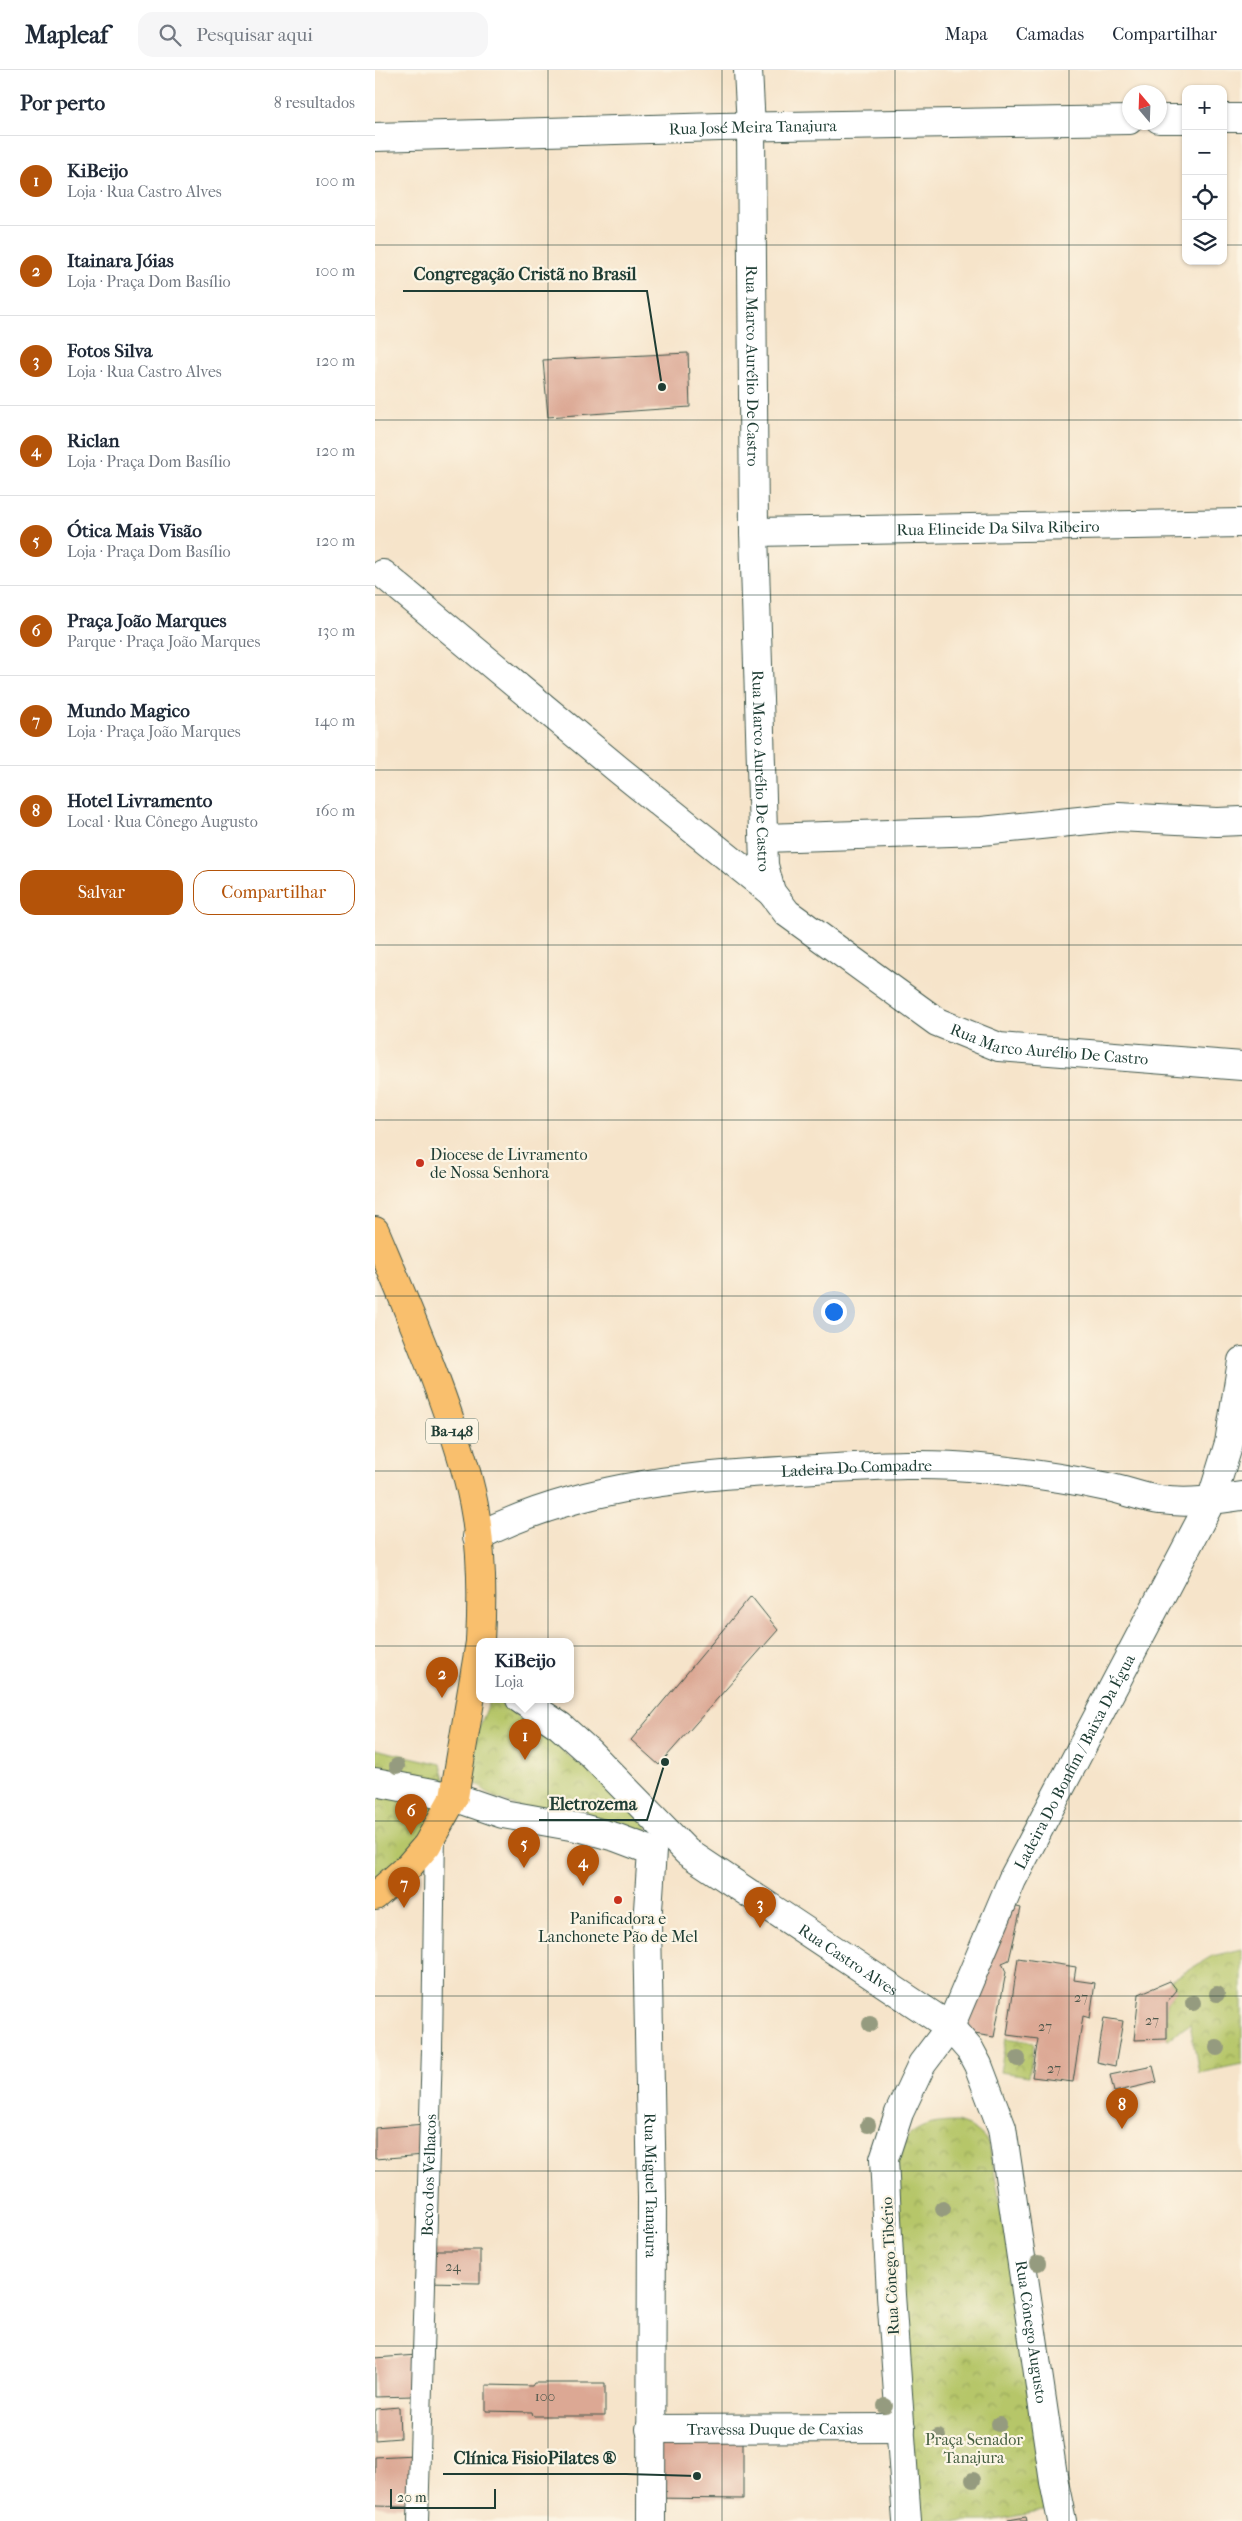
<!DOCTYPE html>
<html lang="pt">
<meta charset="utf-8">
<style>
body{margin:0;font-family:"IM FELL French Canon",serif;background:#f6f6f7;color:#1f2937}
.controls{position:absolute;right:15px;top:15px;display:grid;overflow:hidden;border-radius:10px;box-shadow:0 1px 4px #0004}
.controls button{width:45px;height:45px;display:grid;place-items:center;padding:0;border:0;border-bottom:1px solid #e0e1e3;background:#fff;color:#1f2937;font:25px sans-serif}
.compass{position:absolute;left:747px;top:15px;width:45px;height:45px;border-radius:50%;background:#fff;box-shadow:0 1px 4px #0004;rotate:341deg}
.scale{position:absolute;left:15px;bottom:12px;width:106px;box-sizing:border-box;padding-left:5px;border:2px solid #1f3d34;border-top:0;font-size:14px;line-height:18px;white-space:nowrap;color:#1f3d34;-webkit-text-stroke:4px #fcf5e5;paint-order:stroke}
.you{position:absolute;left:458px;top:1241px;width:18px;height:18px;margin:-12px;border:4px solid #fff;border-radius:50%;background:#1a73e8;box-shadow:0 0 0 8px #1a73e833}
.badge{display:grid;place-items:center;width:32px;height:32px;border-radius:50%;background:#b45309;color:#fff;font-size:16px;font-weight:700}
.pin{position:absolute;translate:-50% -41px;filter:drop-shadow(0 1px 2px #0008)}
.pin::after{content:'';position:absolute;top:26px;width:18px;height:15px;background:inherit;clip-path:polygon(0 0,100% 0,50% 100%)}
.popup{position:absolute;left:101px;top:1568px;width:98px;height:65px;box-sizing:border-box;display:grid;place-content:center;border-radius:10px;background:#fff;filter:drop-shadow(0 1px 4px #0005);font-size:16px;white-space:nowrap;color:#747a83}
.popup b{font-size:19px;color:#1f2937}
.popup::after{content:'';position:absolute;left:50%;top:100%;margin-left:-10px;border:10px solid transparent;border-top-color:#fff}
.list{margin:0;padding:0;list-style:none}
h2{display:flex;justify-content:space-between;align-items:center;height:65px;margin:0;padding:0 20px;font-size:21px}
h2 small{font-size:16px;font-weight:400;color:#747a83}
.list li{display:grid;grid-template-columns:32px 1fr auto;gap:15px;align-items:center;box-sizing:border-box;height:90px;padding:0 20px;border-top:1px solid #e0e1e3}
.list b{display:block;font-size:19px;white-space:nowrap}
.list p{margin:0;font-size:16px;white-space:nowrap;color:#747a83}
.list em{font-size:16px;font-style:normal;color:#747a83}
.actions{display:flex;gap:10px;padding:15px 20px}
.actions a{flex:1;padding:11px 0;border:1px solid #b45309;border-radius:15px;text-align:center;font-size:18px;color:#b45309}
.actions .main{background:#b45309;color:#fff}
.icon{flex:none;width:28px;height:28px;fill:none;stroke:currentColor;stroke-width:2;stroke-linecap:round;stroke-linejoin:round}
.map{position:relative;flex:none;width:867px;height:2451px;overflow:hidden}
header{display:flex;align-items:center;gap:30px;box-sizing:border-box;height:70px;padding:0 25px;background:#fff;border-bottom:1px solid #e0e1e3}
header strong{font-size:24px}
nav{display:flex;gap:28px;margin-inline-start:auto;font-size:18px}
.search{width:350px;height:45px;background:#f6f6f7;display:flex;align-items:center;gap:12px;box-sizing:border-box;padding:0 18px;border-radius:15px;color:#747a83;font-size:19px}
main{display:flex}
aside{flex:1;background:#fff}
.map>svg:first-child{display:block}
.park{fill:url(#park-crowns);stroke:#6a824e}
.building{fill:#dca894}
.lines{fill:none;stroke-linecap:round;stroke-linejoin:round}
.service-casing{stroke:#3f564a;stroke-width:22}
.minor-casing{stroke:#3f564a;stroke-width:30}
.tertiary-casing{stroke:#3f564a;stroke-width:30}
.primary-casing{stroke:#3f564a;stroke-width:30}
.service{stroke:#fff;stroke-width:20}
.minor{stroke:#fff;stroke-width:28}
.tertiary{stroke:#fff;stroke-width:28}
.primary{stroke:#f9bf6d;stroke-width:28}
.tree{fill:#959b7f}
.grid{fill:none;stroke:#1f3d34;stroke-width:1;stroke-opacity:0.55}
.poi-dot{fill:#c8321e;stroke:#fcf5e5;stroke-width:2}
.labels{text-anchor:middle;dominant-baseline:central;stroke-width:4.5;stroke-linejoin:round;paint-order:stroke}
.number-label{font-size:14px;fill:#4e584c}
.shield{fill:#fcf5e5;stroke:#617469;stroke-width:1}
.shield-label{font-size:15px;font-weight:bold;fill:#1f3d34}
.street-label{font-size:16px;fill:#1f3d34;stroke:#fcf5e5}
.poi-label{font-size:16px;fill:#1f3d34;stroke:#fcf5e5;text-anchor:start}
.park-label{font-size:16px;fill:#455f41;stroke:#fcf5e5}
.leader{fill:none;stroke:#1f3d34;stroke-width:2}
.callout-dot{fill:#1f3d34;stroke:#fcf5e5;stroke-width:2}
.callout-label{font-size:18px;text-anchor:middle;font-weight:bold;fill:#1f3d34;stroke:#fcf5e5;stroke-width:4.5;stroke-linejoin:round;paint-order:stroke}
</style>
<header>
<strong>Mapleaf</strong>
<div class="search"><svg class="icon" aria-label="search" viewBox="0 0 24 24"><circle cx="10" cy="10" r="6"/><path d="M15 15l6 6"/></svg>Pesquisar aqui</div>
<nav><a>Mapa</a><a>Camadas</a><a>Compartilhar</a></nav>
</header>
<main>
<aside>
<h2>Por perto<small>8 resultados</small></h2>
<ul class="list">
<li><span class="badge">1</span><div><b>KiBeijo</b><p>Loja · Rua Castro Alves</p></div><em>100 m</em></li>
<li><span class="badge">2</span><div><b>Itainara Jóias</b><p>Loja · Praça Dom Basílio</p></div><em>100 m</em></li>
<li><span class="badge">3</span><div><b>Fotos Silva</b><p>Loja · Rua Castro Alves</p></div><em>120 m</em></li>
<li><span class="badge">4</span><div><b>Riclan</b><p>Loja · Praça Dom Basílio</p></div><em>120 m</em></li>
<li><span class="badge">5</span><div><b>Ótica Mais Visão</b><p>Loja · Praça Dom Basílio</p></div><em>120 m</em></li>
<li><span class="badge">6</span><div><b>Praça João Marques</b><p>Parque · Praça João Marques</p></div><em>130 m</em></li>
<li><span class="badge">7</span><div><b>Mundo Magico</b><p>Loja · Praça João Marques</p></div><em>140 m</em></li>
<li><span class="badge">8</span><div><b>Hotel Livramento</b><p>Local · Rua Cônego Augusto</p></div><em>160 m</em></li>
</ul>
<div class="actions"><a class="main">Salvar</a><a>Compartilhar</a></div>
</aside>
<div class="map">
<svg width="867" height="2451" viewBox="0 0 867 2451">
<defs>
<pattern id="park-crowns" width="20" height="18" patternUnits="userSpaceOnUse" patternTransform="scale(1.25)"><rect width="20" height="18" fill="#b6c669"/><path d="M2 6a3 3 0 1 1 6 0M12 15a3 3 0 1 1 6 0" fill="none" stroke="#93a257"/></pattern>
</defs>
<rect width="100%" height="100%" fill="#fcf5e5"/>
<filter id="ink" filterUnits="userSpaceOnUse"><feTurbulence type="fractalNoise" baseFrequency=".02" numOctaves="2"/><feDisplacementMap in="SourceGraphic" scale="10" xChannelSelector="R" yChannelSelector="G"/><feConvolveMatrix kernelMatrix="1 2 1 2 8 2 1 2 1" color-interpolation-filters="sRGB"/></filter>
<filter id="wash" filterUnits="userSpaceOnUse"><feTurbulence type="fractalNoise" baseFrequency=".0096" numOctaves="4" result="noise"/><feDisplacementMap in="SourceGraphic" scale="20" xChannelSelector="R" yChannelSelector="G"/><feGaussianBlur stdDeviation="1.12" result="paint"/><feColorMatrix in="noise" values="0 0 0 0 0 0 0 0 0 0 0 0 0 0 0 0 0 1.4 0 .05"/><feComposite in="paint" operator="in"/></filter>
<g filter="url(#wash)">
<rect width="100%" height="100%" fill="#f6e4ca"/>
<g class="park">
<polygon points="116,1629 120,1629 276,1749 263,1781 120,1728 92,1707 103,1660"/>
<polygon points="0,1679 66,1694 80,1744 0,1825"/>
<polygon points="867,1879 867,1994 824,2003 815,1954 792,1970 792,1932 802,1920 795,1911 837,1886"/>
<polygon points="631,1968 659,1972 654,2006 625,2002"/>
<path d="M582,2052C596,2056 607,2062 614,2074L684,2438L615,2451H532L515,2090C534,2060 546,2052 582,2052Z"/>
</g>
<g id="blocks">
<g class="building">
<polygon points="313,283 315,337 173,347 168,290"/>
<polygon points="376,1526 403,1560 284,1695 256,1670"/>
<polygon points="634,1835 646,1838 634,1890 627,1893 631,1902 619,1967 593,1963 589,1947"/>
<polygon points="643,1888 701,1897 699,1910 720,1913 715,1948 708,1946 698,2012 657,2007 663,1969 632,1965"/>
<polygon points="795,1911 802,1920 792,1932 792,1969 759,1970 764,1924"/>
<polygon points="729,1948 748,1951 740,1996 722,1992"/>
<polygon points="778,1996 782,2012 739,2022 735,2005"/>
<polygon points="50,2054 49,2085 0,2089 0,2058"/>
<polygon points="51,2180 105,2180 105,2213 51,2212"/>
<polygon points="42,2285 38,2326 0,2327 0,2288"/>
<polygon points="159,2313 230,2313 230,2346 158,2346 157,2342 111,2341 111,2315 157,2316"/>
<polygon points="24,2337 25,2368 0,2370 0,2339"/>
<polygon points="275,2359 368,2359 368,2429 276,2428"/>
<polygon points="40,2385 40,2437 0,2436 0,2387"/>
<polygon points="651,2447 652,2451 633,2451 633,2450"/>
</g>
</g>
</g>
<g filter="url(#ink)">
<use href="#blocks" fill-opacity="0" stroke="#3f564a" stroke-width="1"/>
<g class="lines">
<g class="service-casing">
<g id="service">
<path id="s1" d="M43,2451L57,1979L60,1760"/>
</g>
</g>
<g class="minor-casing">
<g id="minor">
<path id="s2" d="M373,0L376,57L379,462L389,795L396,822L412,843L562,952L624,977L867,996"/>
<polyline points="848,48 867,48"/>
<polyline points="784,49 811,49"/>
<path id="s3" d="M0,67L345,57L754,50"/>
<path id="s4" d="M379,462L867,453"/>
<polyline points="8,504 244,700 396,822"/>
<polyline points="389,768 607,761 743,747 842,752 867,751"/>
<path id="s5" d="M145,1629L185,1656L215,1683L312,1782L575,1957L595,1980L603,1995L627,2058L679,2412L687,2451"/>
<path id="s6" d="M275,2359L526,2358"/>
<path id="s7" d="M532,2451L516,2225L509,2089L524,2043L547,1994L575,1957L637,1810L836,1431L854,1373L867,1291"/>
</g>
</g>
<g class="tertiary-casing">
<g id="tertiary">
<path id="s8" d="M102,1467C206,1413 326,1405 441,1399C496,1396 550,1392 605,1398C647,1402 690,1408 732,1417C750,1420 767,1428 785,1430C812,1434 841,1430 867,1426"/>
<path id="s9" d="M0,1712L79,1727L128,1744L207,1758L240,1767L277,1781L272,1854L277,2128L276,2451"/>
</g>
</g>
<g class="primary-casing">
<g id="primary">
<path d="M0,1161C34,1242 70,1325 93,1409C107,1461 108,1518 105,1571"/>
<polyline points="0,1826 34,1796 52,1775 79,1727 105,1572"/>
</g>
</g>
<use href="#service" class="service"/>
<use href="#minor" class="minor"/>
<use href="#tertiary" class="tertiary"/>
<use href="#primary" class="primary"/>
</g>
<g class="tree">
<circle cx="22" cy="1696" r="8"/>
<circle cx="842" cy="1924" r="8"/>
<circle cx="818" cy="1933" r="8"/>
<circle cx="495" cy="1954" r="8"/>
<circle cx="842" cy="1978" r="8"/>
<circle cx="643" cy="1989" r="8"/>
<circle cx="493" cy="2055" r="8"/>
<circle cx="568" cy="2139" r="8"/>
<circle cx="663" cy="2193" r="8"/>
<circle cx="510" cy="2336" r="8"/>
<circle cx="624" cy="2354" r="8"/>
<circle cx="563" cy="2367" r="8"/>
<circle cx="598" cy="2410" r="8"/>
</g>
</g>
<path class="grid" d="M173,0V2451M347,0V2451M520,0V2451M694,0V2451M0,175H811M848,175H867M0,350H867M0,525H867M0,700H867M0,875H867M0,1050H867M0,1226H867M0,1401H867M0,1576H867M0,1751H867M0,1926H867M0,2101H867M0,2276H867"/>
<g class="poi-dot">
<circle cx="45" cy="1093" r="5"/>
<circle cx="243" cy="1830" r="5"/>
</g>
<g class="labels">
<g class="number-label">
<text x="706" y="1927">27</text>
<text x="777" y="1950">27</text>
<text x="670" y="1956">27</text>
<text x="679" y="1998">27</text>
<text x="78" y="2196">24</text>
<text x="170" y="2326">100</text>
</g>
<rect class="shield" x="51" y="1348.5" width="52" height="25" rx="4"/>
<g class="shield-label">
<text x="77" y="1361">Ba-148</text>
</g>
<g class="street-label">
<text stroke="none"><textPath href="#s3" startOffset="378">Rua José Meira Tanajura</textPath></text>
<text stroke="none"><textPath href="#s2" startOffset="296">Rua Marco Aurélio De Castro</textPath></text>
<text stroke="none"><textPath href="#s4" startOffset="244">Rua Elineide Da Silva Ribeiro</textPath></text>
<text stroke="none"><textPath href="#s2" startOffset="701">Rua Marco Aurélio De Castro</textPath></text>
<text stroke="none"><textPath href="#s2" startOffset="1151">Rua Marco Aurélio De Castro</textPath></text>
<text stroke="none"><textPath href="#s8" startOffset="389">Ladeira Do Compadre</textPath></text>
<text stroke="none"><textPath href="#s7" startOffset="805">Ladeira Do Bonfim / Baixa Da Égua</textPath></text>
<text stroke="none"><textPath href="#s5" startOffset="421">Rua Castro Alves</textPath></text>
<text stroke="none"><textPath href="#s1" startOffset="346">Beco dos Velhacos</textPath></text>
<text stroke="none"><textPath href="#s9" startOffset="621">Rua Miguel Tanajura</textPath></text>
<text transform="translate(515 2196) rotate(-93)">Rua Cônego Tibério</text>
<text stroke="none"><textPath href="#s5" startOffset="864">Rua Cônego Augusto</textPath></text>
<text stroke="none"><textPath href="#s6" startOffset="125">Travessa Duque de Caxias</textPath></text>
</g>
<g class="poi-label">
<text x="55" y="1084">Diocese de Livramento<tspan x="55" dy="18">de Nossa Senhora</tspan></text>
<text x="243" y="1848" text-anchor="middle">Panificadora e<tspan x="243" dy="18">Lanchonete Pão de Mel</tspan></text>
</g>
<g class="park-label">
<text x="599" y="2369">Praça Senador<tspan x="599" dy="18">Tanajura</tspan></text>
</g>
</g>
<path class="leader" d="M287 317L272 221H28M290 1692L272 1750H164M322 2406L251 2404H68"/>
<g class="callout-dot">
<circle cx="287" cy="317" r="5"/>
<circle cx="290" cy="1692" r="5"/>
<circle cx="322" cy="2406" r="5"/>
</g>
<g class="callout-label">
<text x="150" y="210">Congregação Cristã no Brasil</text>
<text x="218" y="1740">Eletrozema</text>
<text x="160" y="2394">Clínica FisioPilates ®</text>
</g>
</svg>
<div class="controls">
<button>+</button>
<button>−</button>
<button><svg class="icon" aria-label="locate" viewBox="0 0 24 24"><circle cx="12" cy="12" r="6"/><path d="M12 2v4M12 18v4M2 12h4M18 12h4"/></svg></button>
<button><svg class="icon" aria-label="layers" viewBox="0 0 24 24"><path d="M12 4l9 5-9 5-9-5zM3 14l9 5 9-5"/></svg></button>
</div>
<svg class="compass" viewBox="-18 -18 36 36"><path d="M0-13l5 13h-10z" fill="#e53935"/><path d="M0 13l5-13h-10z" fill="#747a83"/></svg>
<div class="scale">20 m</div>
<div class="you"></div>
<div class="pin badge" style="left:150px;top:1690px">1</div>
<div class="popup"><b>KiBeijo</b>Loja</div>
<div class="pin badge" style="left:67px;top:1628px">2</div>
<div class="pin badge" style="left:385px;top:1858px">3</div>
<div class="pin badge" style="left:208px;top:1816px">4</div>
<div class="pin badge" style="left:149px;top:1798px">5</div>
<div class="pin badge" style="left:36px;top:1765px">6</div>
<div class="pin badge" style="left:29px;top:1838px">7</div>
<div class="pin badge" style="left:747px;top:2059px">8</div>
</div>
</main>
